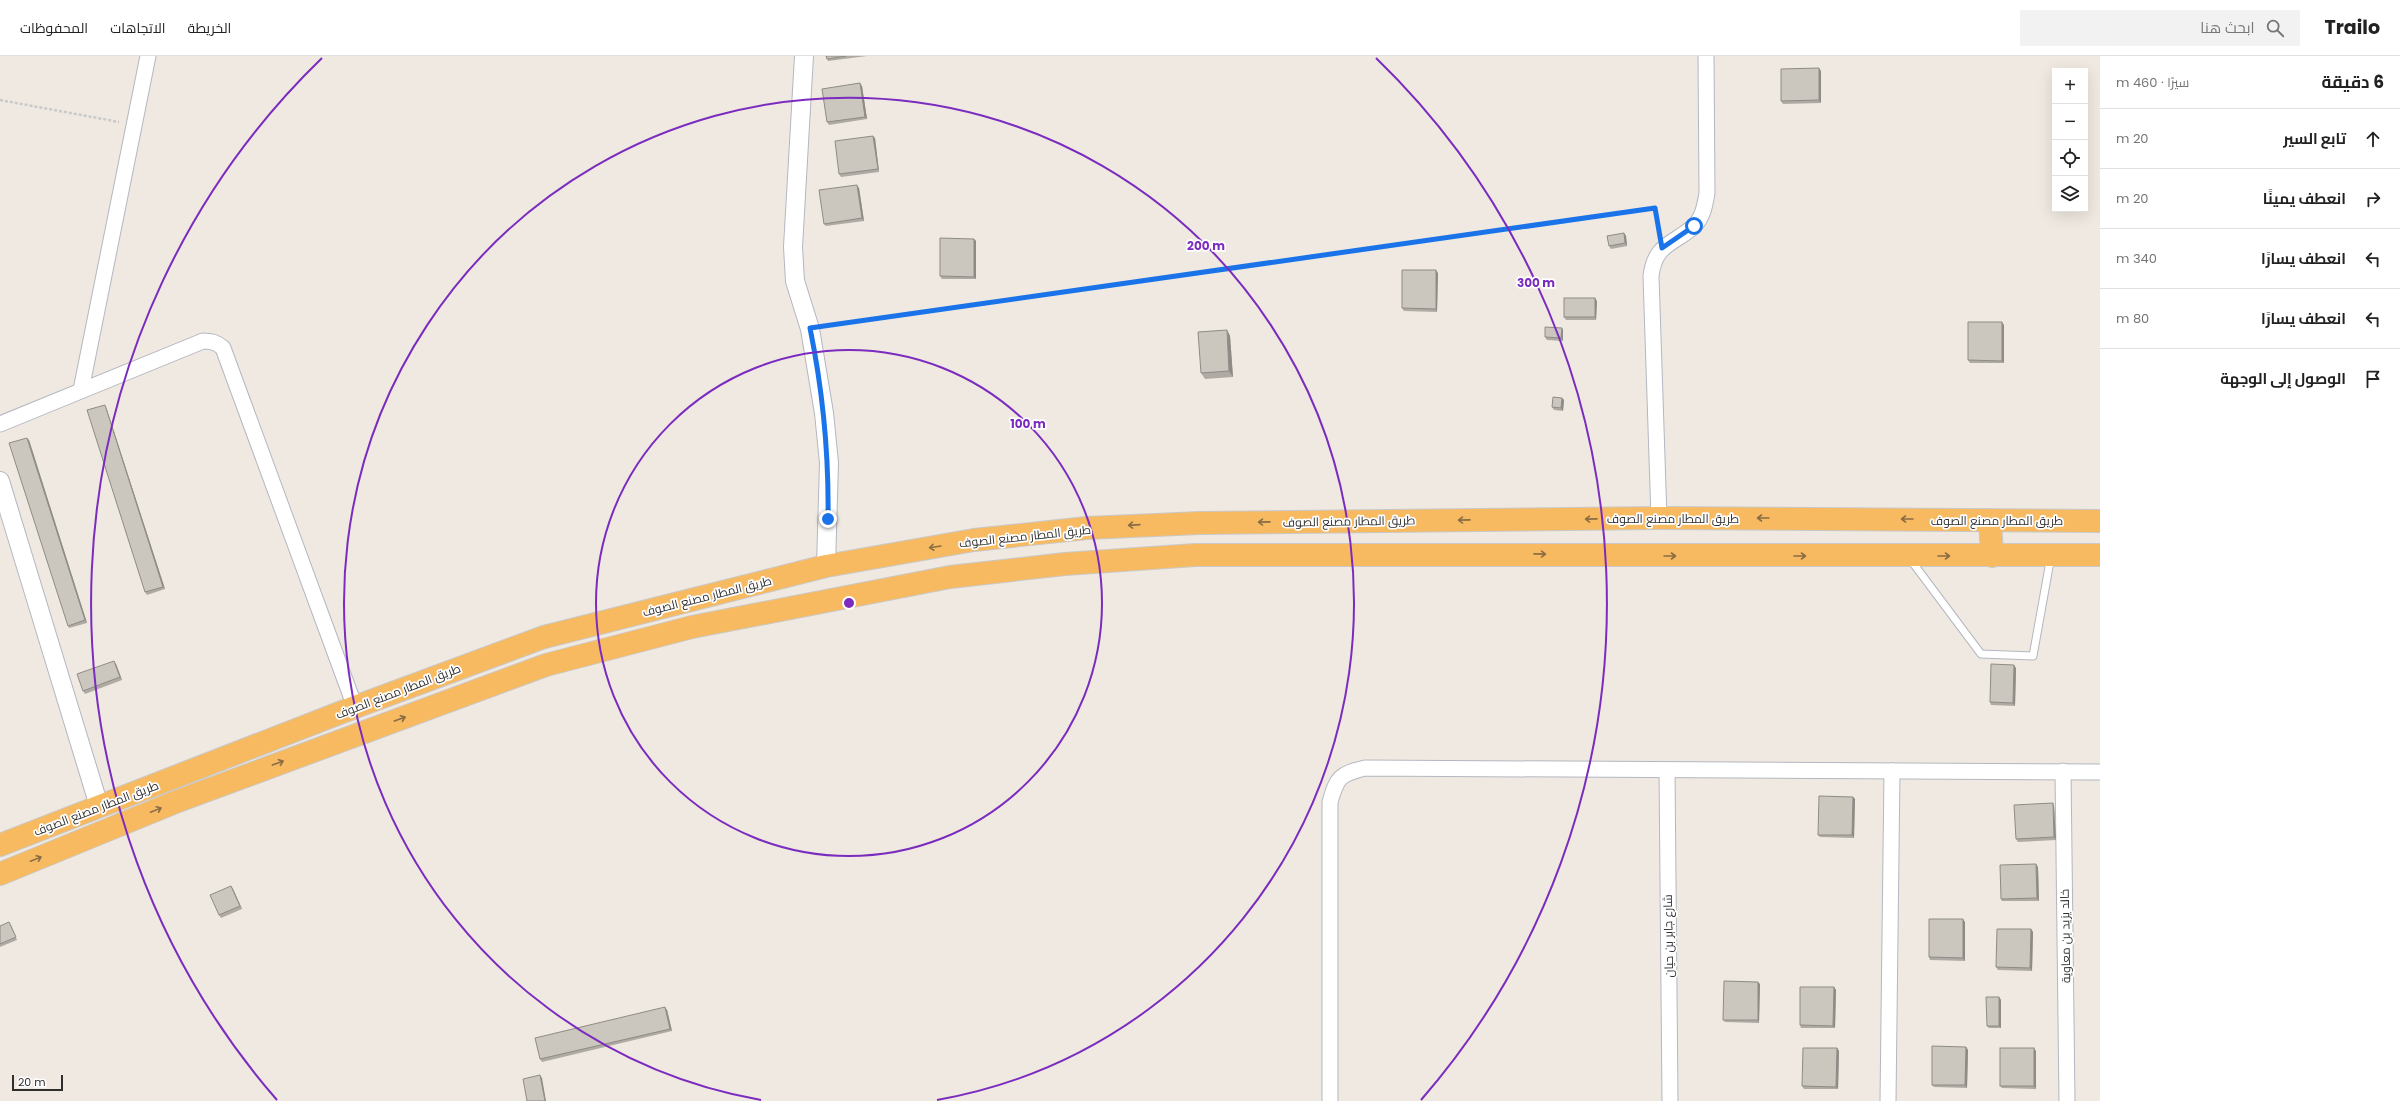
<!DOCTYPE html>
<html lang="ar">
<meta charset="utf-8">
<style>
body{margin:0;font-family:Poppins,Cairo,sans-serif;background:#f2f2f2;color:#222;direction:rtl}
.controls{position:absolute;right:12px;top:12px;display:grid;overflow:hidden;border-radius:0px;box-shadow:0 4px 16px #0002}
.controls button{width:36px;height:36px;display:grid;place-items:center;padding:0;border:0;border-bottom:1px solid #e0e0e0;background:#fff;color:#222;font:20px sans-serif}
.scale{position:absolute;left:12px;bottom:10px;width:51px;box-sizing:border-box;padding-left:4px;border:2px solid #2e2e2e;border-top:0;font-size:11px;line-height:14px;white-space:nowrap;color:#2e2e2e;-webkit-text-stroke:3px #fff;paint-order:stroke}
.stop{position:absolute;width:12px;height:12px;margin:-9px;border:3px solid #1a73e8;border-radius:50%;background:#fff}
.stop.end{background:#1a73e8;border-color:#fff;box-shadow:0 1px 4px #0008}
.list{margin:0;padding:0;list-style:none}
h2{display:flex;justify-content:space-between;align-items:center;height:52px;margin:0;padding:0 16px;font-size:17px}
h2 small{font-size:13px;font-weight:400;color:#767676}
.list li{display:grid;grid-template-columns:26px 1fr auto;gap:12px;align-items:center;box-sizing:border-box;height:60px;padding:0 16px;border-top:1px solid #e0e0e0}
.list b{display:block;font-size:15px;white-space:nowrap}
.list em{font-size:13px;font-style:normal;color:#767676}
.icon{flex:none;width:22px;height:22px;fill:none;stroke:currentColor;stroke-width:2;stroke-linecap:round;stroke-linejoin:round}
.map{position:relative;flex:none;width:2100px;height:1045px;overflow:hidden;direction:ltr}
header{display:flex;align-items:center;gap:24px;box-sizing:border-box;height:56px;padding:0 20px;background:#fff;border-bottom:1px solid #e0e0e0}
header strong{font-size:19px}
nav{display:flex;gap:22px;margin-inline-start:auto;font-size:14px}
.search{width:280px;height:36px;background:#f2f2f2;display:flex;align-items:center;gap:10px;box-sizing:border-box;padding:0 14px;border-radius:0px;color:#767676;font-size:15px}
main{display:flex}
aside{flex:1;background:#fff}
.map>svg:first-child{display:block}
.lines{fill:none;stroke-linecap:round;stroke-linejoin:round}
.service-casing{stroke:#b4b7c1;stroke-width:9}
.minor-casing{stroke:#b4b7c1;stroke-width:17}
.tertiary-casing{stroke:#b4b7c1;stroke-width:20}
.trunk-casing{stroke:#c9c9c9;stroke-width:24}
.path{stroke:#c9c9c9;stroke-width:2.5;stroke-dasharray:3 2;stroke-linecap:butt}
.service{stroke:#fff;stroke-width:7}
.minor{stroke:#fff;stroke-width:15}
.tertiary{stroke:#fff;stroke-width:18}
.trunk{stroke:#f8ba60;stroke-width:22}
.wall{fill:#afaba4}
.shaded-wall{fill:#8e8b86}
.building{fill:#cbc7bf;stroke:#8e8b86}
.oneway{stroke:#896d44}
.route{stroke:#1a73e8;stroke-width:5}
.ring{fill:none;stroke:#7b2cbf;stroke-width:2}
.labels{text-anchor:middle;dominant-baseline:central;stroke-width:3.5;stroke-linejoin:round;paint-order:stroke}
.street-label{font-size:12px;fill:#2e2e2e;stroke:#fff}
.centre{fill:#7b2cbf;stroke:#fff;stroke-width:2}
.ring-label{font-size:12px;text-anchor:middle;font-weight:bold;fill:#7b2cbf;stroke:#fff;stroke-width:3.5;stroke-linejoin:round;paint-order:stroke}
</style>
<header>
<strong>Trailo</strong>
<div class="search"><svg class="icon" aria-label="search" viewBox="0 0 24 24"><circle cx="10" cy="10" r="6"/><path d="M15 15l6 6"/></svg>ابحث هنا</div>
<nav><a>الخريطة</a><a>الاتجاهات</a><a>المحفوظات</a></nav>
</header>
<main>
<aside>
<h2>6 دقيقة<small>سيرًا · 460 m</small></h2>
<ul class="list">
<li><svg class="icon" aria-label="ahead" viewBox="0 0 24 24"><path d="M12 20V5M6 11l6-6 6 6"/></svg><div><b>تابع السير</b></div><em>20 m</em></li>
<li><svg class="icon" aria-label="right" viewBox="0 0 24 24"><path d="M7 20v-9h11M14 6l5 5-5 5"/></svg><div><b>انعطف يمينًا</b></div><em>20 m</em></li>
<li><svg class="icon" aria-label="left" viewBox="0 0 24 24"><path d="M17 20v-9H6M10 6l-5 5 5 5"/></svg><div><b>انعطف يسارًا</b></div><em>340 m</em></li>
<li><svg class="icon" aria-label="left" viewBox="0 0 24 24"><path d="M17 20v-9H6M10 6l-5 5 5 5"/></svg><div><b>انعطف يسارًا</b></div><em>80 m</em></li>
<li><svg class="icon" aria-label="arrive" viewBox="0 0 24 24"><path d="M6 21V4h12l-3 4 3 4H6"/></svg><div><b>الوصول إلى الوجهة</b></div></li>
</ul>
</aside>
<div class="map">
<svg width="2100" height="1045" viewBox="0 0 2100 1045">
<rect width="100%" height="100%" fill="#efe9e1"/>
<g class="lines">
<g class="service-casing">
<polyline id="service" points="1910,503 1981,598 2033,600 2051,500"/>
</g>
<g class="minor-casing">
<g id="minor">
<polyline points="81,334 148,0"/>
<path d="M0,368L203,285C211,285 216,286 223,292L355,651"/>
<path d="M1659,462L1651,220C1655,188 1672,189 1693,171C1703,162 1705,149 1707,137L1706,0"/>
<polyline points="1667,714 1670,1045"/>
<polyline points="2063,715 2067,1045"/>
<path d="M1330,1045V746C1337,721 1340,718 1365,712L2100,716"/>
<polyline points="1888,1045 1892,715"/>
</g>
</g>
<g class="tertiary-casing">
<g id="tertiary">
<polyline points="804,0 793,191 795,225 810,273 824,357 829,407 826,510"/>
<polyline points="0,425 99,750"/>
</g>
</g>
<g class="trunk-casing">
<g id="trunk">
<polyline points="1990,464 1992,500"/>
<polyline points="0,789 355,651 544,581 826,510 974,484 1087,472 1200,467 1659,462 2100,465"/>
<polyline points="0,818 178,745 546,609 692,571 950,521 1065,508 1195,499 2100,499"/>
</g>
</g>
<g class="path">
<polyline points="0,44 119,66"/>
<polyline points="826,270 1655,152 1659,175"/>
</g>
<use href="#service" class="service"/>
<use href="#minor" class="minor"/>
<use href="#tertiary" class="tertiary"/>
<use href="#trunk" class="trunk"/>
</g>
<g class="wall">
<polygon points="826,0 867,0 828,5 827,3"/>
<polygon points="1821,15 1821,47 1783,48 1781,45"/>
<polygon points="862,30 867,63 829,69 827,66"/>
<polygon points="875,82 879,116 841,121 839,118"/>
<polygon points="859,132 864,165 826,170 824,168"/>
<polygon points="1624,177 1626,180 1627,190 1611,193 1609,190"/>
<polygon points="974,183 976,185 976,223 942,223 940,220"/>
<polygon points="1438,217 1437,256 1404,255 1402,252"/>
<polygon points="1597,245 1596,264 1566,264 1564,261"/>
<polygon points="2004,269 2004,307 1970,307 1968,304"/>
<polygon points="1562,272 1563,274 1563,285 1547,284 1545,281"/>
<polygon points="1227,274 1230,280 1233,321 1205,323 1201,317"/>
<polygon points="1562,342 1564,344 1563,355 1554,354 1552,351"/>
<polygon points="106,351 165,533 147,539 145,536"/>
<polygon points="29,384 87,567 69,572 68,570"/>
<polygon points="116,608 122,624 85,638 83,635"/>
<polygon points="2016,612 2015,650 1991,649 1990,646"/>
<polygon points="1853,741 1855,743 1854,782 1820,781 1818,779"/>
<polygon points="2054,750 2056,784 2018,786 2016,783"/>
<polygon points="2038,811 2039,845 2002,845 2001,843"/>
<polygon points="231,830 233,833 242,853 221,862 219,859"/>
<polygon points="9,866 11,869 17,884 0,891 0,870"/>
<polygon points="1965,866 1965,905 1930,904 1929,901"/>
<polygon points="2031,873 2033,876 2032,915 1998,914 1996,911"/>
<polygon points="1760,928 1759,967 1725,966 1723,964"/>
<polygon points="1834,931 1836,934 1835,972 1801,972 1800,969"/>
<polygon points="1999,941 2001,944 2001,972 1989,972 1987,970"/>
<polygon points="667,954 672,975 542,1006 540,1003"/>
<polygon points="1966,991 1968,994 1967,1032 1934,1031 1932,1029"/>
<polygon points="1837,992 1839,995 1838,1033 1804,1033 1802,1030"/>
<polygon points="2036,995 2036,1033 2002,1032 2000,1030"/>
</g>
<g class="shaded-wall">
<polygon points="1819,12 1821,15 1821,47 1819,44"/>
<polygon points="860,27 862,30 867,63 865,61"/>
<polygon points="873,80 875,82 879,116 878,113"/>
<polygon points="857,129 859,132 864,165 862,162"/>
<polygon points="1624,177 1626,180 1627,190 1625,187"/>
<polygon points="974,183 976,185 976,223 974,221"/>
<polygon points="1436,214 1438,217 1437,256 1436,253"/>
<polygon points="1595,242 1597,245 1596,264 1595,261"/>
<polygon points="2002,266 2004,269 2004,307 2002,305"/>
<polygon points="1562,272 1563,274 1563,285 1561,282"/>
<polygon points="1227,274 1230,280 1233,321 1229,315"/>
<polygon points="1562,342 1564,344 1563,355 1561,352"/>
<polygon points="105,349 106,351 165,533 163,531"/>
<polygon points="27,382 29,384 87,567 85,564"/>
<polygon points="114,605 116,608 122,624 120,621"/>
<polygon points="2014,609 2016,612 2015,650 2013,647"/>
<polygon points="1853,741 1855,743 1854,782 1852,779"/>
<polygon points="2053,747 2054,750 2056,784 2054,781"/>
<polygon points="2036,808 2038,811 2039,845 2037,842"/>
<polygon points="231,830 233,833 242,853 240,850"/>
<polygon points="1963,863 1965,866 1965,905 1963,902"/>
<polygon points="2031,873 2033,876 2032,915 2030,912"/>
<polygon points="1758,926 1760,928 1759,967 1758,964"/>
<polygon points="1834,931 1836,934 1835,972 1833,970"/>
<polygon points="1999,941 2001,944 2001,972 1999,970"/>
<polygon points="665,951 667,954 672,975 670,973"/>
<polygon points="1966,991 1968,994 1967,1032 1965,1029"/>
<polygon points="1837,992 1839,995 1838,1033 1836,1031"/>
<polygon points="2034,992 2036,995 2036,1033 2034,1030"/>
<polygon points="540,1019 542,1022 546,1045 545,1045"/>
</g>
<g class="building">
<polygon points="826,0 846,0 827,3"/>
<polygon points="1819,12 1819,44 1781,45 1781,13"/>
<polygon points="860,27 865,61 827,66 822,33"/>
<polygon points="873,80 878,113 839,118 835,85"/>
<polygon points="857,129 862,162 824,168 819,134"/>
<polygon points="1624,177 1625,187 1609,190 1607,180"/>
<polygon points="940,182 974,183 974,221 940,220"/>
<polygon points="1402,214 1436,214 1436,253 1402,252"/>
<rect x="1564" y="242" width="31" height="19"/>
<polygon points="1968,266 2002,266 2002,305 1968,304"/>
<polygon points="1545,271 1562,272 1561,282 1545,281"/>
<polygon points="1227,274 1229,315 1201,317 1198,276"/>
<polygon points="1553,341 1562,342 1561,352 1552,351"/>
<polygon points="105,349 163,531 145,536 87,354"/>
<polygon points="27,382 85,564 68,570 9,387"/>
<polygon points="114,605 120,621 83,635 77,618"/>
<polygon points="1991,608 2014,609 2013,647 1990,646"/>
<polygon points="1819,740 1853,741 1852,779 1818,779"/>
<polygon points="2053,747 2054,781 2016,783 2014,749"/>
<polygon points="2036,808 2037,842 2001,843 2000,809"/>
<polygon points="231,830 240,850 219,859 210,839"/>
<polygon points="1929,863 1963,863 1963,902 1929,901"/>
<polygon points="9,866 16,881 0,888 0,870"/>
<polygon points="1997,873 2031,873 2030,912 1996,911"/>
<polygon points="1724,925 1758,926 1758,964 1723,964"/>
<polygon points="1800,931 1834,931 1833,970 1800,969"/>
<polygon points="1986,941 1999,941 1999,970 1987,970"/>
<polygon points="665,951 670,973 540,1003 535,982"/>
<polygon points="1932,990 1966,991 1965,1029 1932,1029"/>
<polygon points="1803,992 1837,992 1836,1031 1802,1030"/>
<rect x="2000" y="992" width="34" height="38"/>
<polygon points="540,1019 545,1045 527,1045 523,1023"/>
</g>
<defs><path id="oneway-shaft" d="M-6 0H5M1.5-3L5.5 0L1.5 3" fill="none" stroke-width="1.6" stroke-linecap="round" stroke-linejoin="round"/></defs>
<g class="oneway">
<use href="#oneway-shaft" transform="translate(1763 462) rotate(-180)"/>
<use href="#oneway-shaft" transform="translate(1591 463) rotate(179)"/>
<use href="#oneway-shaft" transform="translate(1907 463) rotate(-180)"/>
<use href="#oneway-shaft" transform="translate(1464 464) rotate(179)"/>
<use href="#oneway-shaft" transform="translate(1264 466) rotate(179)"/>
<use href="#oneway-shaft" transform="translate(1134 469) rotate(176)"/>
<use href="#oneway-shaft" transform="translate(935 491) rotate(171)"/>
<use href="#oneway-shaft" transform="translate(1540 498) rotate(1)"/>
<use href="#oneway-shaft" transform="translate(1670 500)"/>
<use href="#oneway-shaft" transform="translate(1800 500)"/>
<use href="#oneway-shaft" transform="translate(1944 500)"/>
<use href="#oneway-shaft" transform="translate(400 663) rotate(-20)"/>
<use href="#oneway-shaft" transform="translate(278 707) rotate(-20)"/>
<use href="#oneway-shaft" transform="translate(156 754) rotate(-22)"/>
<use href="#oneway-shaft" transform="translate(36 803) rotate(-22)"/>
</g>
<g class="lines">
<path class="route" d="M828,463C829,398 823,336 810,272L1655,152L1662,192L1694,170"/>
</g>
<g class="ring">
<circle cx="849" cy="547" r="253"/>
<path d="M761 1044A505 505 0 1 1 937 1044"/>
<path d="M277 1044A758 758 0 0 1 322 2M1376 2A758 758 0 0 1 1421 1044"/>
</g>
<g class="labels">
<g class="street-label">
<text x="1673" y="462">طريق المطار مصنع الصوف</text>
<text x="1997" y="464">طريق المطار مصنع الصوف</text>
<text transform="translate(1349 465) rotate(-1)">طريق المطار مصنع الصوف</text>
<text transform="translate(1025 480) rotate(-6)">طريق المطار مصنع الصوف</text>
<text transform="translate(707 540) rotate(-14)">طريق المطار مصنع الصوف</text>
<text transform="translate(398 635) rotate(-21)">طريق المطار مصنع الصوف</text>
<text transform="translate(96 752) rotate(-21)">طريق المطار مصنع الصوف</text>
<text transform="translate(1668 880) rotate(-91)">شارع جابر بن حيان</text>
<text transform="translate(2065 880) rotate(-91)">خالد يزيد بن معاوية</text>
</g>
</g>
<circle cx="849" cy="547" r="6" class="centre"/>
<g class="ring-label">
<text x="1206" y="194">200 m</text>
<text x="1536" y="231">300 m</text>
<text x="1028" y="372">100 m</text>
</g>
</svg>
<div class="controls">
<button>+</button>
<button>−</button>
<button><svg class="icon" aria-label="locate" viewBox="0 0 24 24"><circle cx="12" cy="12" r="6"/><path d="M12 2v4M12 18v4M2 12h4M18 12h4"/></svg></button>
<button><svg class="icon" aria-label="layers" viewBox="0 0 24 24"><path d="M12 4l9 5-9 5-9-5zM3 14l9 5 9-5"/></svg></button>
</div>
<div class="scale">20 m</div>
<div class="stop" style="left:1694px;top:170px"></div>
<div class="stop end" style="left:828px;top:463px"></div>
</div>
</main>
